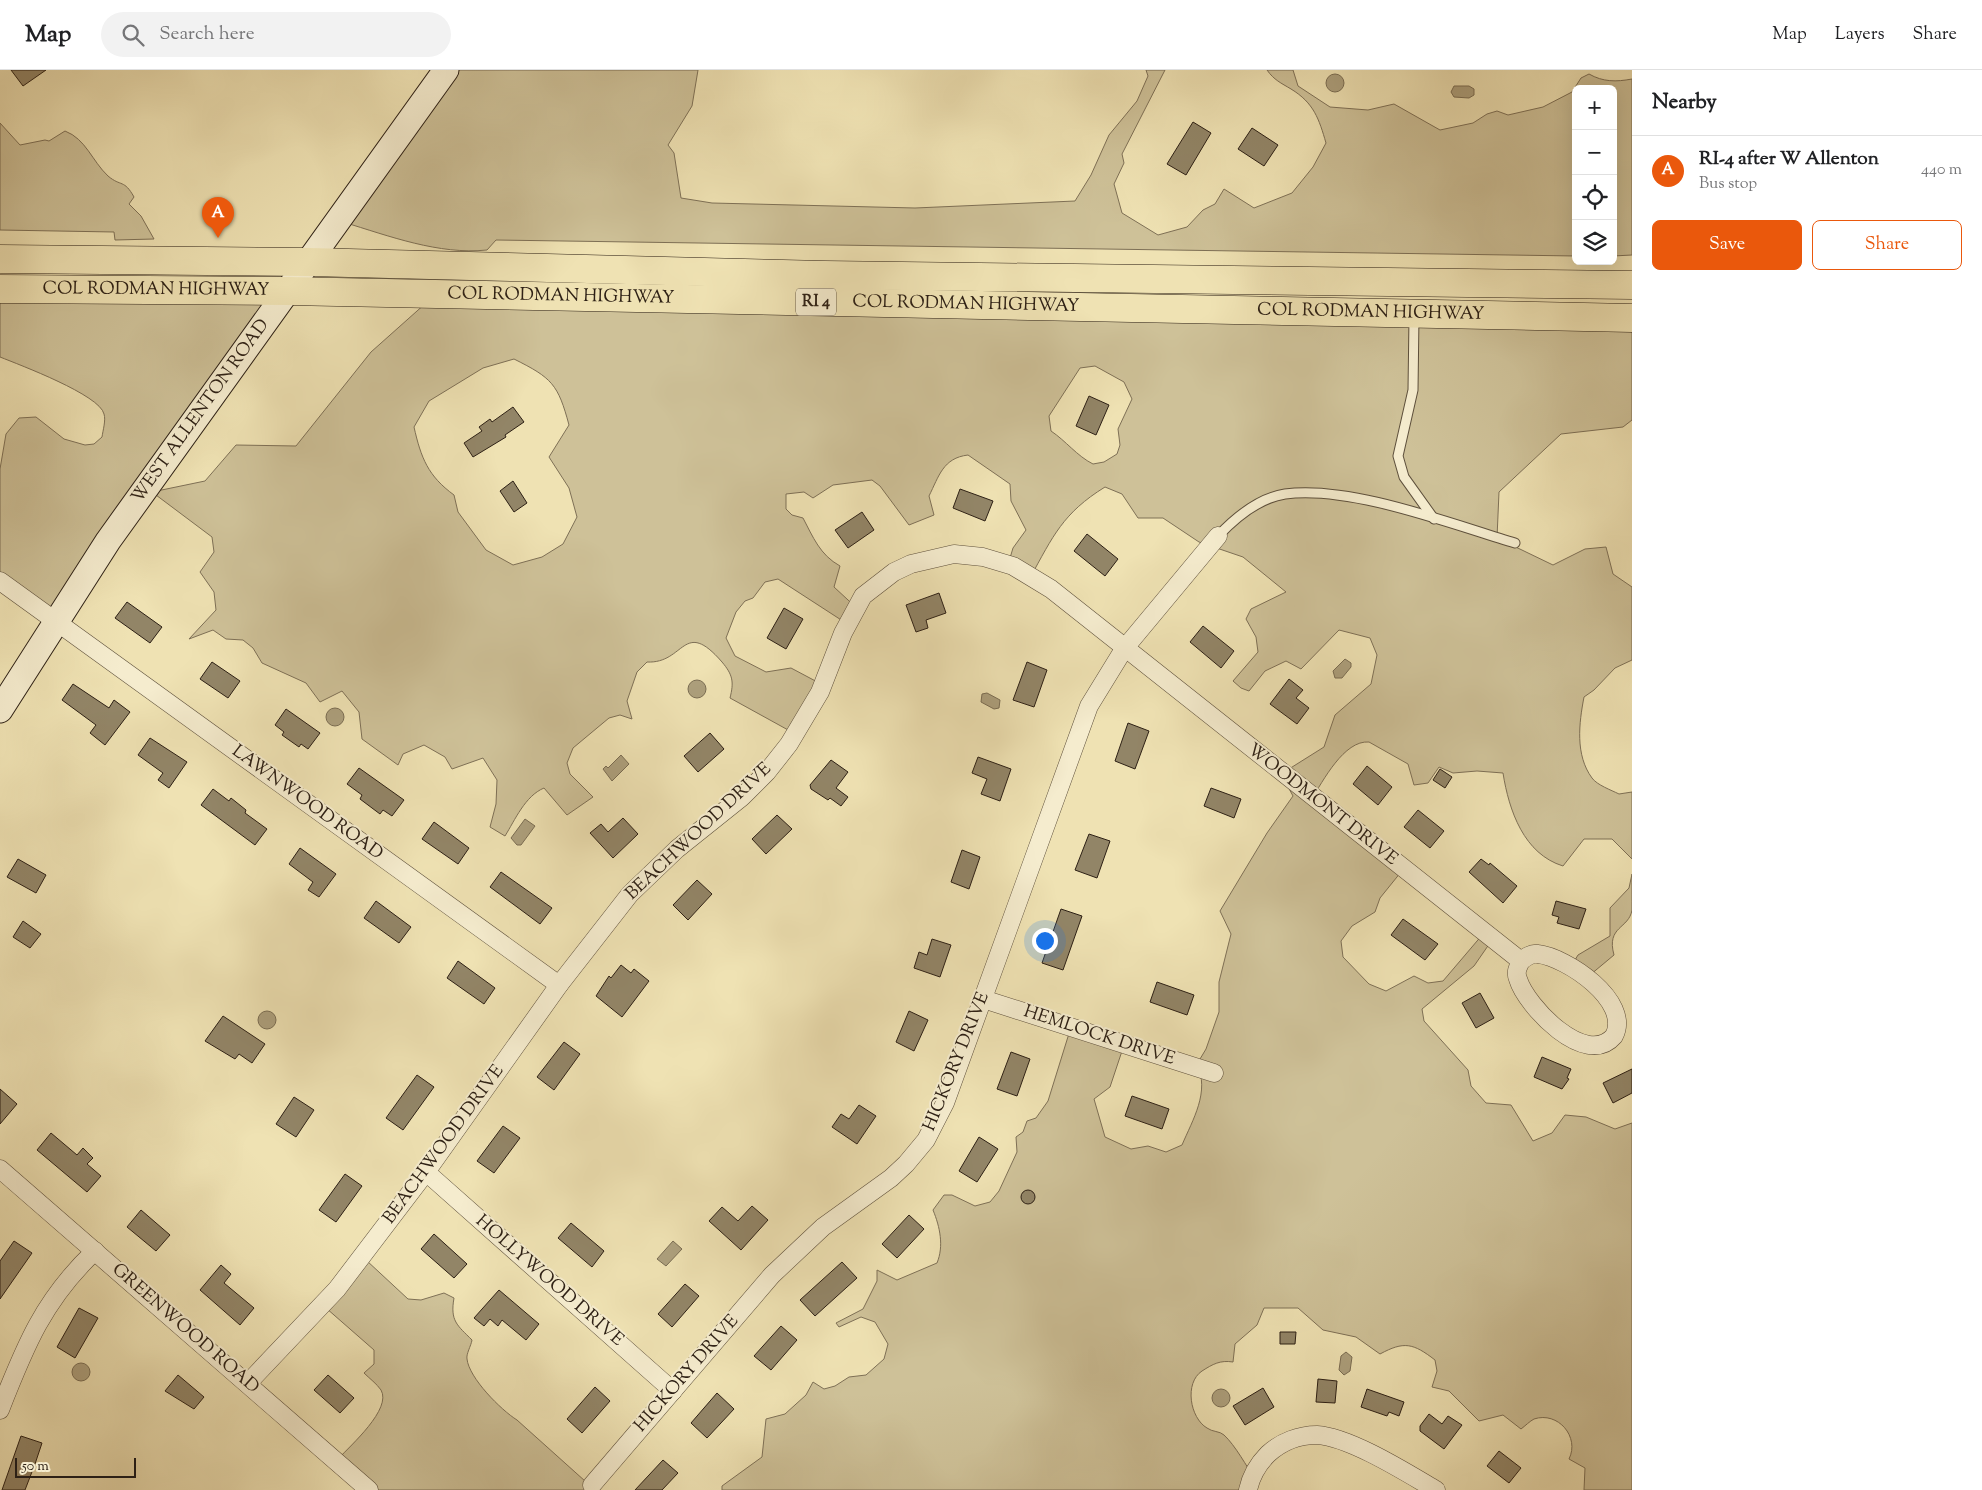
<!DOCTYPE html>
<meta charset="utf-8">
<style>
body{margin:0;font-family:"Sorts Mill Goudy",serif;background:#f2f2f2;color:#202124}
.controls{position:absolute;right:15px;top:15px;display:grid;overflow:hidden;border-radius:8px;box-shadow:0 5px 20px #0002}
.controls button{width:45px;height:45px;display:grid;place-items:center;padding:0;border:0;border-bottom:1px solid #e0e0e0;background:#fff;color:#202124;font:25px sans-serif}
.scale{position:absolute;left:15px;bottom:12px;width:121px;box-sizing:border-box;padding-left:5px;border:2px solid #2d2015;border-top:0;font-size:14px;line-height:18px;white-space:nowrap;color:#2d2015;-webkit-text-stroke:4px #f5ecce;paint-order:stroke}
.you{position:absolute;left:1044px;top:870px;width:18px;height:18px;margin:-12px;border:4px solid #fff;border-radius:50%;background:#1a73e8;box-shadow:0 0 0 8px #1a73e833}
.badge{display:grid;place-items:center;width:32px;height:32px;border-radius:50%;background:#ea580c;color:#fff;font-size:16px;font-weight:700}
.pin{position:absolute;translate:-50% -41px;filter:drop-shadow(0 1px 2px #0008)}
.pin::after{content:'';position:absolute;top:26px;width:18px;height:15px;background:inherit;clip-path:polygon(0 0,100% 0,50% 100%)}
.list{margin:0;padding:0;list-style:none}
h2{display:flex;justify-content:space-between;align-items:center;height:65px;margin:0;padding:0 20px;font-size:21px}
h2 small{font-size:16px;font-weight:400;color:#757577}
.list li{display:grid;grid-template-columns:32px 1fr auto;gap:15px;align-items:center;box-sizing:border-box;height:70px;padding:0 20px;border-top:1px solid #e0e0e0}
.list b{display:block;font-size:19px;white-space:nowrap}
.list p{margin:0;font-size:16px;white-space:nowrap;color:#757577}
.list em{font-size:16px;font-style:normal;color:#757577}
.actions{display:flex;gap:10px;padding:15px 20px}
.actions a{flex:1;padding:11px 0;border:1px solid #ea580c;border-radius:8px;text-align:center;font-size:18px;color:#ea580c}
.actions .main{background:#ea580c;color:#fff}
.icon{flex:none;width:28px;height:28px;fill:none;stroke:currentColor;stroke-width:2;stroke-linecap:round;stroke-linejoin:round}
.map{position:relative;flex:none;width:1632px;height:1420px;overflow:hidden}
header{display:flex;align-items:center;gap:30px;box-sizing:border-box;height:70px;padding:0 25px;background:#fff;border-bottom:1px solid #e0e0e0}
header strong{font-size:24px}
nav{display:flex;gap:28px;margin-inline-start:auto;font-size:18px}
.search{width:350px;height:45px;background:#f2f2f2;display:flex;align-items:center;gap:12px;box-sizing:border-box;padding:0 18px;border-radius:28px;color:#757577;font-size:19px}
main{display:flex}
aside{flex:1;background:#fff}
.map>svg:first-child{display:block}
.green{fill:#cec198;stroke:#7e7056;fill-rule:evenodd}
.water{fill:#ada07d;stroke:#7a6d53}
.building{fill:#928567;stroke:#2d2015}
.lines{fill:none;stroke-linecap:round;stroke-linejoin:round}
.lane-casing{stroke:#5e503c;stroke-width:11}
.street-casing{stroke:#5e503c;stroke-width:19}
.secondary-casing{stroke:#2d2015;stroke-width:27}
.highway-casing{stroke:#2d2015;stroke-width:29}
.lane{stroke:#f5ecce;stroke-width:9}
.street{stroke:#f5ecce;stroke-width:18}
.secondary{stroke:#f5ecce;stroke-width:25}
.highway{stroke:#efe2b3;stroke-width:28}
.labels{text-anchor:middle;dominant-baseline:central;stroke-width:4;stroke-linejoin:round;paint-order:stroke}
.shield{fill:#f5ecce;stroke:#695d4c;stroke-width:1}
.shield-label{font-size:16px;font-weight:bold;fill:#2d2015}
.street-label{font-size:18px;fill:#2d2015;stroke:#f5ecce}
</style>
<header>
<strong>Map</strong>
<div class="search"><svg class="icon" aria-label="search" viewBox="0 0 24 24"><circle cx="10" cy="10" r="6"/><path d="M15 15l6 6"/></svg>Search here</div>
<nav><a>Map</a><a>Layers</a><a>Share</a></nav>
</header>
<main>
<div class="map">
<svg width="1632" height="1420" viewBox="0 0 1632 1420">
<rect width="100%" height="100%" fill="#efe2b3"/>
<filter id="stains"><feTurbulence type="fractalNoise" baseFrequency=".004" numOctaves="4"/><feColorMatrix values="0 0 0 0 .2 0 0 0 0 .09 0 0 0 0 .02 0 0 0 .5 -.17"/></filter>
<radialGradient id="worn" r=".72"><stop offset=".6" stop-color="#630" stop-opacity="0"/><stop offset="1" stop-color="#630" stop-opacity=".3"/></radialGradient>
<g class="green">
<path d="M454,0H698L692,36L668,75L674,83L681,128L712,133L915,138L1075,131L1091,105L1109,65L1137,31L1148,6L1146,0H1165L1122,84L1124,93L1114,114L1122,143L1158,165L1187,157L1203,140L1215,134L1224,119L1254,138L1292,123L1313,97L1326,73C1319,49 1314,33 1291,19C1281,13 1274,10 1267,0H1293L1298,16L1330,37L1368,40L1394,34L1440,60L1473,53L1487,44L1497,41L1508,45L1543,37L1572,22L1581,8L1589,4C1603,12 1616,12 1632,9V185L1613,186V19H1576V186L496,170L487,180C439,185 389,166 343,152Z"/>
<path d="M0,53L20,75L45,70L49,71L65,61C86,69 92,91 108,106C121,117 124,109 134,127L129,134L141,146L154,169L115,170L114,162L0,160Z"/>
<path d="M0,219L278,222L63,551L0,511V399L6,364L19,348L36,347L64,369L85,375L94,374L102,367C103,360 106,350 104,344C100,325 20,295 0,287Z"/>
<path d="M426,233L1632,247V350L1623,357L1561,364L1499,422L1497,468L1553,495L1585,479L1606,477L1613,504L1632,517V590L1615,598L1594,620L1584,627C1579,653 1575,685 1592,708C1597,715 1611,720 1619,724L1632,722V789L1612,769H1584L1563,796C1524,784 1509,741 1503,703L1477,701L1453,703L1439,697L1428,713L1414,715L1408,694L1369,672C1344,670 1323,711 1311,730L1401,802L1380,828L1375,842L1352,856L1341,871L1343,887L1369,914L1386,921L1414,906L1428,913L1443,911L1483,864L1492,870L1474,896L1422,939L1424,951L1468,1000L1471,1016L1486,1033L1511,1035L1533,1071L1552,1063L1565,1045L1586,1047L1615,1059L1632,1053V1420H1584L1585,1398L1569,1389C1580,1367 1558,1341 1534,1349C1530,1351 1525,1356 1521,1359L1503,1345L1479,1351L1449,1321L1432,1317L1437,1301L1435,1290C1413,1273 1404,1271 1380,1284L1356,1267L1323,1260L1298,1238H1264L1257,1255L1235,1274L1233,1292C1220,1290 1213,1294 1202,1301C1184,1313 1190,1348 1207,1358C1212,1362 1220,1361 1224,1365C1235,1375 1247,1397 1255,1409L1251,1420H722V1416L762,1387L766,1349L785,1344L806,1325L813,1312L824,1319L835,1316L849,1307L866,1305L884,1289L888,1274L875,1252L861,1247L839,1257L836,1253L863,1239L877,1211V1200L897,1210L937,1193C944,1176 940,1157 933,1140L944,1125H952L975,1136L990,1132L999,1121L1017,1082L1016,1067L1023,1062L1027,1051L1036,1048L1048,1031L1071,957L1123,978L1110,1017L1094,1029L1105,1067L1131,1079L1148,1076L1166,1082L1182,1075C1193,1049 1210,1022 1197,994L1206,979L1219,942V912L1231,864L1220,841L1267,763L1293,726L1281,704L1324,677L1335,645L1371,614L1377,585L1370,568L1339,560L1301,599L1286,591L1265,601L1249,621L1241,618L1233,611L1258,582L1256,567L1246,549L1251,539L1286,522L1243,487L1199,472L1163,448H1138L1122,424L1105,417C1063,443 1053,466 1030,508L1007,498L1013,478L1026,460L1011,431L1010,414L968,385C943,388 939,406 929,426L934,445L909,455L880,416L872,410L833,415L813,428L804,422L786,424V439L792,445L803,448C813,467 820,485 840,496L834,517L861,542L852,557L778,509L765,512L753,528L745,531L736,542L726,568L735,586L766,602L791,598L823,615L799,666L730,628C734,612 733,605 722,592C683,547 685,594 647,592L637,602L627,631L632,649L620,645L609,648L573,678L567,693L570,704L593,727L567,745L544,718C525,726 515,750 505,766L490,757L496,734L497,710L483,688L452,699L445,687L424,675L403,684L398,695L362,669L359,642L342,621L320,632L306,613L262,593L253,578L243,570L226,569L213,560L189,569L216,540L214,522L200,502L214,482L212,467L152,422L205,411L236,375L296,376L371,282ZM514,289C552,308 558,314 569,355L549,387L569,418L577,447L563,474L542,487L513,495L486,480L458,442L454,425C428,406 421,388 414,357L429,331L483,298ZM1095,296L1124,312L1132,329L1118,359L1120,375L1117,384L1104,392L1093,394C1077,386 1066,371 1051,361L1049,346L1080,298Z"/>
<path d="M1632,804C1632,815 1632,829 1632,840C1629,859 1606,856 1614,885L1584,910L1569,900L1578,885L1610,866V838L1629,818Z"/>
<path d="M366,1190L408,1229L421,1230L444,1223L454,1228C450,1251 457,1255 472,1270C471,1276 466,1284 467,1289C469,1308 501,1340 517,1350L595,1420H374L338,1389C351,1375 392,1339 381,1320C377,1314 369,1308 364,1303L374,1294V1280L326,1238Z"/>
</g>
<g class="water">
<circle cx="1335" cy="13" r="9"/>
<polygon points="1454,16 1469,16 1474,19 1474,25 1469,28 1454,27 1451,22"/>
<polygon points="1345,589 1351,593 1351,597 1342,608 1335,608 1333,601"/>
<circle cx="697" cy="619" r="9"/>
<polygon points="987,623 1000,630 999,638 994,639 981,632 982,624"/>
<circle cx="335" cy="647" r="9"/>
<polygon points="621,685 629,694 612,711 603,699 606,696 608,698"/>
<polygon points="525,749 535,756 521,775 517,775 511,768"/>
<circle cx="267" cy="950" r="9"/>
<polygon points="673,1171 682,1179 666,1196 657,1189"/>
<polygon points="1346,1282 1352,1287 1350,1301 1344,1305 1339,1300 1341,1286"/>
<circle cx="81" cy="1302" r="9"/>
<circle cx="1221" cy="1328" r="9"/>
</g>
<g class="building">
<polygon points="11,0 46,0 23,16"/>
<polygon points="1193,52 1211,63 1186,105 1167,94"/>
<polygon points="1252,58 1278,75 1264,96 1238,79"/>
<polygon points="1089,326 1109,335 1096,365 1076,356"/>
<polygon points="513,337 524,352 505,365 506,367 473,387 464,373 482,361 479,357 490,349 492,352"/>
<polygon points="513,411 527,433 514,442 500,421"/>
<polygon points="960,419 993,431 985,451 953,438"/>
<polygon points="862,442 874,460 848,478 835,460"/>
<polygon points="1087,464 1118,489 1105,506 1074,481"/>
<polygon points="939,523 946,543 926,550 928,558 916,562 906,535"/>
<polygon points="127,532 162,557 150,573 115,548"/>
<polygon points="784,538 803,549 786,579 767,568"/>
<polygon points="1203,556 1234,581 1221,598 1190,572"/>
<polygon points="212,592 240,611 228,628 200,609"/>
<polygon points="1027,592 1047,600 1034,637 1013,630"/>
<polygon points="1289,609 1303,620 1296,628 1309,638 1297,654 1270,634"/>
<polygon points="73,614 109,638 114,630 130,642 105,675 90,663 96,655 62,630"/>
<polygon points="286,639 320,663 308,679 301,674 299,677 282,665 284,662 275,655"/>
<polygon points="1128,653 1149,661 1135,699 1115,691"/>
<polygon points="710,663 724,679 698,702 684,686"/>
<polygon points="150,668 187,692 169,718 158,710 163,703 138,685"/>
<polygon points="978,687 1011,699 1000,731 981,724 987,709 972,703"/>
<polygon points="831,690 848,702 836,718 848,727 841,736 830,728 828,730 811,719 810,715"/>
<polygon points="1367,696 1392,717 1378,735 1353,714"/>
<polygon points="359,698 404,730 392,746 383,740 380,744 360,729 362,725 347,714"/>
<polygon points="1440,699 1452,707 1445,718 1433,710"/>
<polygon points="1211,718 1241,729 1234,748 1204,736"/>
<polygon points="213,719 229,731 231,728 246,740 245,743 267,759 255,775 201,735"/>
<polygon points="1418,740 1444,761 1430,778 1404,757"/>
<polygon points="777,745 792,759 766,784 752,769"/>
<polygon points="623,748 638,764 613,788 590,763 601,754 608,762"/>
<polygon points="434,752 469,778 458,794 422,769"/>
<polygon points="1089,764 1110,771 1097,808 1075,800"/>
<polygon points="300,778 336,804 319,827 308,820 313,812 289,794"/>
<polygon points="962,780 980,787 969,819 951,812"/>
<polygon points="18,789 46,805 36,823 7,807"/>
<polygon points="1481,789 1489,795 1490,793 1517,816 1503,833 1469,802"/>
<polygon points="501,802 552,838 540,854 490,817"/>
<polygon points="697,810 712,824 688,850 673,835"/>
<polygon points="376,831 411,857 399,873 364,848"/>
<polygon points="1556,831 1586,839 1579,859 1557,853 1559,847 1552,845"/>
<polygon points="1061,839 1082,846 1063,900 1042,893"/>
<polygon points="1403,849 1438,874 1425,890 1391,865"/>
<polygon points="23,851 41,864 30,878 13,867"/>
<polygon points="932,869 951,875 940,907 914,898 919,882 927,885"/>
<polygon points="458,891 495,918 484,934 447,908"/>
<polygon points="621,895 631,903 634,899 649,911 622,947 596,926 609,906 611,908"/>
<polygon points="1157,912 1194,925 1187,945 1150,932"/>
<polygon points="1480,923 1494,948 1476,958 1462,933"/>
<polygon points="909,941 928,950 914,981 896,972"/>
<polygon points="223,946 265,974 252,993 239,984 235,989 205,971"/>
<polygon points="564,972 580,984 554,1020 537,1007"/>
<polygon points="1011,982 1030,989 1017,1026 997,1019"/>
<polygon points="1542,987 1571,999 1567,1008 1569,1009 1562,1019 1534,1007"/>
<polygon points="1632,999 1632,1023 1613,1033 1603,1013"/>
<polygon points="417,1005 434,1017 403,1060 386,1048"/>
<polygon points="0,1019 17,1034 0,1054"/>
<polygon points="1132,1026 1169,1039 1162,1059 1125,1046"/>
<polygon points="294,1027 314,1040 296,1067 276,1054"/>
<polygon points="859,1035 876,1046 857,1074 832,1057 841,1044 849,1049"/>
<polygon points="503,1056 520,1068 494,1103 477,1091"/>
<polygon points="51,1063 77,1085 83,1078 93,1088 87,1094 101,1106 87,1122 37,1080"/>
<polygon points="979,1067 998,1079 977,1112 959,1101"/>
<polygon points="345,1104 362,1116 336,1152 319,1140"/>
<circle cx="1028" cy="1127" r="7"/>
<polygon points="752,1136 768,1150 741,1180 709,1151 722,1137 738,1151"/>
<polygon points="141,1140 170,1165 156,1181 127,1157"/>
<polygon points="909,1145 924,1159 897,1188 882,1174"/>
<polygon points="571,1153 604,1181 592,1197 558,1168"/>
<polygon points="434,1164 467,1194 454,1208 421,1179"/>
<polygon points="14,1171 32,1183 0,1229 0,1191"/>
<polygon points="842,1192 857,1208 815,1246 800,1230"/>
<polygon points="221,1195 231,1204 224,1213 254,1238 240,1255 200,1220"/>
<polygon points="685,1214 699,1226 672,1257 658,1244"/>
<polygon points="499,1220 539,1254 526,1270 502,1250 498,1256 490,1249 484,1256 474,1248"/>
<polygon points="79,1238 98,1248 75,1288 57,1277"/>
<polygon points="781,1256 797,1270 771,1300 754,1286"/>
<polygon points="1280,1262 1296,1262 1295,1274 1280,1274"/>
<polygon points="178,1305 204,1327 194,1339 165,1321"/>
<polygon points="328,1305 354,1328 340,1343 314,1320"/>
<polygon points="1318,1309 1337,1311 1335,1333 1316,1332"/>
<polygon points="595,1317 610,1331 582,1363 567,1349"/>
<polygon points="1263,1318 1274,1337 1245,1355 1233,1336"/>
<polygon points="1367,1319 1404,1332 1399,1346 1389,1342 1387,1346 1361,1337"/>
<polygon points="717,1323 734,1339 707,1368 691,1353"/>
<polygon points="1429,1344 1442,1354 1448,1346 1462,1355 1444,1379 1420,1361 1420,1356"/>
<polygon points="21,1366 42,1373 35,1394 25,1420 2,1420"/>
<polygon points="1499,1381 1521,1398 1509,1413 1487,1396"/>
<polygon points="663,1390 678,1403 662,1420 635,1420"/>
</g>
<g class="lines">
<g class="lane-casing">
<g id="lane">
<polyline points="1414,247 1413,320 1398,386 1404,407 1434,449"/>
<path d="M1218,466C1235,448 1259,428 1285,424C1350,415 1451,454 1515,473"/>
</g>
</g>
<g class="street-casing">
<g id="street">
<polyline points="0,511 559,915"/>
<polyline points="983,929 1214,1003"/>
<polyline points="0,1099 369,1420"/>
<polyline points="426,1102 673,1321"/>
<path d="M248,1313L337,1219L426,1102L559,915L630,824L677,779L742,727L767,702L789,674L820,622L843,563L863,526L894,502L911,494L954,484L983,487L1013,496L1051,519L1521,891C1518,897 1515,902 1518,909C1526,936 1586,999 1614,966C1632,931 1566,887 1538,884C1531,883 1526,887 1521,891"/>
<path d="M0,1340C25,1276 44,1229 95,1181"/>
<polyline points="592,1415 772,1205 823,1157 891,1108 906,1094 926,1070 945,1033 1089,636 1124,579 1218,466"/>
<path d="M1248,1420C1251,1406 1258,1394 1268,1384C1281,1372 1299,1365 1317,1365C1350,1367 1407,1403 1436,1420"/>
</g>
</g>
<g class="secondary-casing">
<g id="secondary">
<path id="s1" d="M0,640L108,471L446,0"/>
</g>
</g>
<g class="highway-casing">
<g id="highway">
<polyline points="0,189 308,192 825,205 1632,215"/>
<path id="s2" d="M0,219L287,221L1632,248"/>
</g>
</g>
<use href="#lane" class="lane"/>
<use href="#street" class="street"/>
<use href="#secondary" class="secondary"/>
<use href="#highway" class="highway"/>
</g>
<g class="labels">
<rect class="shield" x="796" y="218.5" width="40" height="27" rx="4"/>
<g class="shield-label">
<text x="816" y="232">RI 4</text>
</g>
<g class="street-label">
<text stroke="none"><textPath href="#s2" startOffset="156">COL RODMAN HIGHWAY</textPath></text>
<text stroke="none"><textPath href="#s2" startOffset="561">COL RODMAN HIGHWAY</textPath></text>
<text stroke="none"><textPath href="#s2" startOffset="966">COL RODMAN HIGHWAY</textPath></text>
<text stroke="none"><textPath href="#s2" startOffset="1371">COL RODMAN HIGHWAY</textPath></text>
<text stroke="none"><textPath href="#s1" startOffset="360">WEST ALLENTON ROAD</textPath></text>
<text transform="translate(307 733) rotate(36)">LAWNWOOD ROAD</text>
<text transform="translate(1322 735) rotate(38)">WOODMONT DRIVE</text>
<text transform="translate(699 762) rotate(-43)">BEACHWOOD DRIVE</text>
<text transform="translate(1099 966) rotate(18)">HEMLOCK DRIVE</text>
<text transform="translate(957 992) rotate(-68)">HICKORY DRIVE</text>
<text transform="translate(444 1075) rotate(-54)">BEACHWOOD DRIVE</text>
<text transform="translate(549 1211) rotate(41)">HOLLYWOOD DRIVE</text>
<text transform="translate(185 1259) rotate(41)">GREENWOOD ROAD</text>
<text transform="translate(687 1304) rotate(-49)">HICKORY DRIVE</text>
</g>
</g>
<rect width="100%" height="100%" filter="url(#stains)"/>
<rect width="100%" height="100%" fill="url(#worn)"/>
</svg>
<div class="controls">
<button>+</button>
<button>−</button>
<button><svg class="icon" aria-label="locate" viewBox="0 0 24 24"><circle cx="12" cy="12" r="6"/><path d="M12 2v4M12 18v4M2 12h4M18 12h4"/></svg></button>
<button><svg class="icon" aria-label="layers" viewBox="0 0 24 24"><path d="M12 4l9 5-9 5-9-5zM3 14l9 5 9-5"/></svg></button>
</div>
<div class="scale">50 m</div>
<div class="you"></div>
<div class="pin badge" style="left:218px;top:168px">A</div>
</div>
<aside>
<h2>Nearby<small></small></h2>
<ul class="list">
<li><span class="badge">A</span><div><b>RI-4 after W Allenton</b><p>Bus stop</p></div><em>440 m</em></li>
</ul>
<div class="actions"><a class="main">Save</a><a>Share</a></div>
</aside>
</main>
